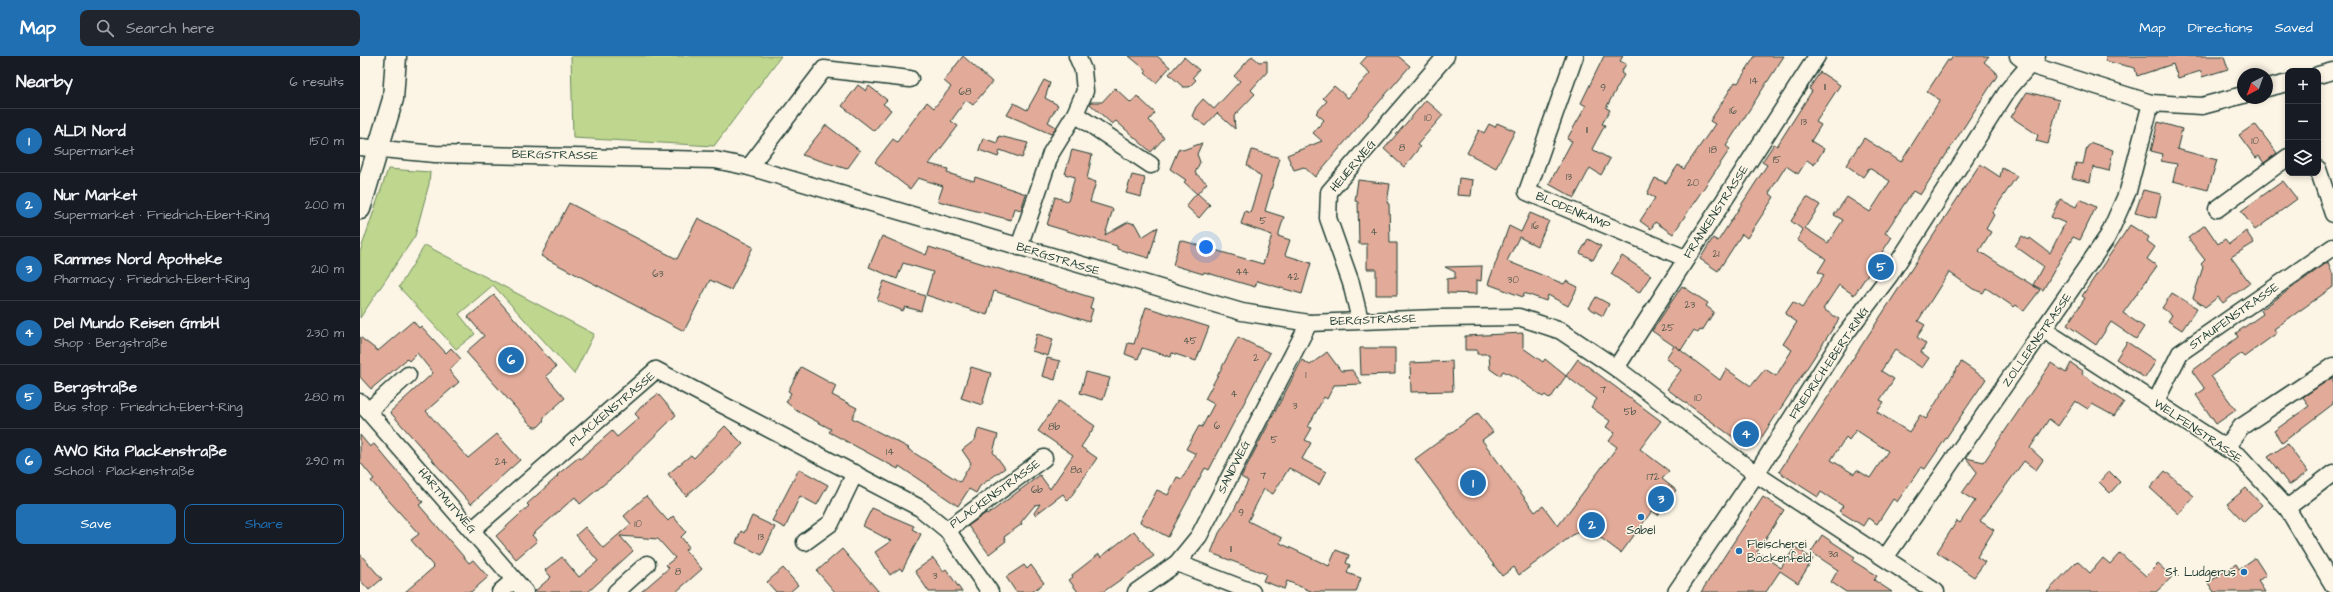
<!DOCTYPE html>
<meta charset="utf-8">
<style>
body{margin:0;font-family:"Architects Daughter",sans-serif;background:#20242c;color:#f1f3f6}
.controls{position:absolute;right:12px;top:12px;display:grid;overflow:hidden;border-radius:8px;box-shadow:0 2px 6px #0003}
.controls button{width:36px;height:36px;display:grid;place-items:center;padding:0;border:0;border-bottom:1px solid #363941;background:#171b24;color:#f1f3f6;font:20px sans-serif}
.compass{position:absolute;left:1877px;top:12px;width:36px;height:36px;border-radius:50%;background:#171b24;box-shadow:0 2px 6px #0003;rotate:221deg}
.you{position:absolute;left:846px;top:191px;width:14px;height:14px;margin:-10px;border:3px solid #fff;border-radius:50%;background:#1a73e8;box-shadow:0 0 0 6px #1a73e833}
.badge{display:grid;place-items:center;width:26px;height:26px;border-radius:50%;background:#1f6fb2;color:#fff;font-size:13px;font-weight:700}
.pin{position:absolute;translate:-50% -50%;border:2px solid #fff;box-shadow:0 1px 4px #0006}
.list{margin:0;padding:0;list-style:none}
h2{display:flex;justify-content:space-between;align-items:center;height:52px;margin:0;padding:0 16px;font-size:17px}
h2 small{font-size:13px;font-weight:400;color:#9ea1a6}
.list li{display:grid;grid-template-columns:26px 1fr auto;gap:12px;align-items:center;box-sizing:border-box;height:64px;padding:0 16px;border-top:1px solid #363941}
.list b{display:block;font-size:15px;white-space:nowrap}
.list p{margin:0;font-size:13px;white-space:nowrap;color:#9ea1a6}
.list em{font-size:13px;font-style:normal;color:#9ea1a6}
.actions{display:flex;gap:8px;padding:12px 16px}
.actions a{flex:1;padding:9px 0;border:1px solid #1f6fb2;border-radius:8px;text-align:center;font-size:14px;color:#1f6fb2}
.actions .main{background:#1f6fb2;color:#fff}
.icon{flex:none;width:22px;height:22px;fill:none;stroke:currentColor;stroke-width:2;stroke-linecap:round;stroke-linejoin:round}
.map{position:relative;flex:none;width:1973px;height:536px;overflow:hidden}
header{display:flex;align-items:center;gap:24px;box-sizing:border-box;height:56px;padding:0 20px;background:#1f6fb2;color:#fff}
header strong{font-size:19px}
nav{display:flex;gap:22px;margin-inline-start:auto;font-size:14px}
.search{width:280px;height:36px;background:#20242c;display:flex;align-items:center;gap:10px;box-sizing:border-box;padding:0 14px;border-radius:8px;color:#9ea1a6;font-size:15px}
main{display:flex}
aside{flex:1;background:#171b24}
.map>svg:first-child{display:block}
.green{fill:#bed68d;stroke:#6e8a60}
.building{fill:#e2ab99;stroke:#1f3d34;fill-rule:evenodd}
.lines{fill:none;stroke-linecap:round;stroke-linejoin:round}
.minor-casing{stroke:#1f3d34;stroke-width:19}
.tertiary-casing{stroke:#1f3d34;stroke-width:23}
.minor{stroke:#fcf5e5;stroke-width:16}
.tertiary{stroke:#fcf5e5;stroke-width:20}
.poi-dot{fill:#1f6fb2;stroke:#fcf5e5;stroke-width:1.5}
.labels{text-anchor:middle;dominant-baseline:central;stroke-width:3;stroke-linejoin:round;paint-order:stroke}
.number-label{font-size:10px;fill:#50584d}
.street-label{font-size:12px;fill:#1f3d34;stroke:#fcf5e5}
.poi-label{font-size:12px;fill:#1f3d34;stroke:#fcf5e5}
</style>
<header>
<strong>Map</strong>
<div class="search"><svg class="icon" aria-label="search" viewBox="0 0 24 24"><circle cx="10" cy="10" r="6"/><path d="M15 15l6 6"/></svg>Search here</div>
<nav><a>Map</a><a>Directions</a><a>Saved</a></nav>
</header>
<main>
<aside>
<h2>Nearby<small>6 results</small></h2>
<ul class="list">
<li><span class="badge">1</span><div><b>ALDI Nord</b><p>Supermarket</p></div><em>150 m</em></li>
<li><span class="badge">2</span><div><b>Nur Market</b><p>Supermarket · Friedrich-Ebert-Ring</p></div><em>200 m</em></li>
<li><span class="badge">3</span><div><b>Rammes Nord Apotheke</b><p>Pharmacy · Friedrich-Ebert-Ring</p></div><em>210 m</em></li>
<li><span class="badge">4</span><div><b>Del Mundo Reisen GmbH</b><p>Shop · Bergstraße</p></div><em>230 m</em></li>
<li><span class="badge">5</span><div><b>Bergstraße</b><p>Bus stop · Friedrich-Ebert-Ring</p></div><em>280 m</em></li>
<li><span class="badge">6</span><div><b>AWO Kita Plackenstraße</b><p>School · Plackenstraße</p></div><em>290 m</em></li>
</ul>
<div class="actions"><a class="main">Save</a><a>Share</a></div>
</aside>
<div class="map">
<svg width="1973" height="536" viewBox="0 0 1973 536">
<rect width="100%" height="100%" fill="#fcf5e5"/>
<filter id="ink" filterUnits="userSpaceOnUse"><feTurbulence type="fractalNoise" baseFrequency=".025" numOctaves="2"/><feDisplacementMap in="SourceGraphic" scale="8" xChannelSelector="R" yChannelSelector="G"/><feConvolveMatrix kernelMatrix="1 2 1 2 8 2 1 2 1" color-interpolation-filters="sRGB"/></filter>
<g filter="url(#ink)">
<g class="green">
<polygon points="211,0 421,0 354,90 213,82"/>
<polygon points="28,113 70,116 69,128 55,180 0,262 0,196"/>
<polygon points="65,189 234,278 214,318 133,229 99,258 115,278 96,293 39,231"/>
</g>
<g class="building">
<polygon points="603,0 632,26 613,49 606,44 591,65 598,70 569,108 588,113 587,117 614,125 615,121 666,138 661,154 654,152 651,164 578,145 583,130 558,122 550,133 515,106 533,83 537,86 567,46 574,52 591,31 584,25"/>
<polygon points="769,0 797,0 810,11 796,27 785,17 787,15"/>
<polygon points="892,0 899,6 907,5 907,16 891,34 895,38 874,60 875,73 857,57 845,70 832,60 836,51 843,43 854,53 880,25 874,20"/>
<polygon points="1007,0 1038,0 1050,10 955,121 944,111 934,114 927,99 962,85 953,77 964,64 956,57 967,45 963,42 974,30 988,42 1010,17 1000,8"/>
<polygon points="1244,0 1263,0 1260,5 1266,8 1261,17 1264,19 1246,52 1250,54 1242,68 1245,69 1232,93 1250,103 1241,119 1230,112 1214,142 1189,128 1212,85 1207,83 1226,50 1221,47"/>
<polygon points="1395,0 1424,0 1366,90 1370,93 1313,178 1295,166 1291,173 1280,165 1295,142 1287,138 1295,122 1306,127 1318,109 1324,113 1355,68 1350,65 1375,26 1378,27"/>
<polygon points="1593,0 1629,0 1624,6 1635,15 1637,20 1560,139 1553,135 1525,177 1532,181 1494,239 1479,229 1463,253 1479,263 1396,390 1385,390 1307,333 1321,314 1306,302 1314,290 1292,275 1322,230 1348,247 1346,250 1354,256 1342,275 1340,274 1338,277 1334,274 1321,294 1315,290 1360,324 1366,313 1391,330 1405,313 1416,320 1432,294 1423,288 1437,266 1425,258 1433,246 1442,252 1464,219 1458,216 1466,203 1437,184 1443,174 1431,165 1447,141 1460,149 1445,172 1468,187 1483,164 1474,159 1487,141 1510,156 1530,125 1509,112 1503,121 1486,109 1504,82 1541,106 1580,44 1567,36 1588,4 1590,5"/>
<polygon points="1746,0 1864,0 1868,13 1842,21 1841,15 1818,22 1813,8 1777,20 1775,12 1745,5"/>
<polygon points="824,1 839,14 833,21 836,24 829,31 823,31 809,18"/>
<polygon points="1460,16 1480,29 1456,66 1461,69 1451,85 1464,93 1454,109 1447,104 1438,118 1426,110 1409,137 1414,141 1387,182 1382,178 1358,215 1340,203 1353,182 1358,185 1407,109 1402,106 1414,88 1417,90 1452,35 1449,33"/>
<polygon points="684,24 690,27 685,42 698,49 688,66 696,71 691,78 647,59 654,47 667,54"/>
<polygon points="498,29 506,35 509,30 527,44 523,48 531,54 514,75 482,50"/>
<polygon points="755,32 771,47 777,40 795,57 789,64 804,82 791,96 756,65 752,68 730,48 731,46 742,46"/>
<polygon points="1667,36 1699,44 1688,88 1676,85 1678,79 1651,61"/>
<polygon points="1066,44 1083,59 1057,89 1060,91 1044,111 1024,93"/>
<polygon points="1798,66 1822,73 1817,93 1857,104 1848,134 1813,125 1817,108 1801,105 1803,98 1791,95"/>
<polygon points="1137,67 1155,75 1136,112 1107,97 1119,74 1124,77 1129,68 1135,71"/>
<polygon points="1895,68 1917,97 1904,107 1899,100 1896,102 1879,79"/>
<polygon points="466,69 500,95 487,113 442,99"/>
<polygon points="639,80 668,87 662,102 640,94 638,101 619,94 623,82 637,87"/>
<polygon points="842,87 837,98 840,106 835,117 847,127 837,138 824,126 826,124 810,113 819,92 823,94"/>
<polygon points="1732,87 1753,94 1749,115 1733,111 1730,126 1712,122 1716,107 1723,108 1727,91"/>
<polygon points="712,94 732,99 727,123 736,126 730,146 753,153 745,179 768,166 775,168 782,181 798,171 789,202 757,193 757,190 687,169 695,141 708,145 715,121 705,118"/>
<polygon points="892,94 920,102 905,155 924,161 918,180 930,184 925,199 951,207 942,238 897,225 895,231 844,216 843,218 813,209 820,184 903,208 912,179 881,168 885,155 890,157 901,121 887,109"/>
<path d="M1620,108L1640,121L1642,112L1657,120L1632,157L1634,159L1626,173L1631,176L1619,195L1680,234L1664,255L1656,249L1654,251L1626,232L1623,237L1613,233L1589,216L1558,265L1565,269L1557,281L1566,288L1561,296L1569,302L1562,312L1535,294L1521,315L1534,323L1520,344L1524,346L1517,356L1549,376L1560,359L1566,363L1601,306L1626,323L1565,413L1561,411L1537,446L1533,443L1517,468L1508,462L1503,470L1479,455L1483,450L1461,436L1458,441L1419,416ZM1496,374L1528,395L1510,422L1497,414L1494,418L1471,404L1486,381L1489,384Z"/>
<polygon points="772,119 785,122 781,141 766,137"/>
<polygon points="1099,122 1113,124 1111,140 1097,139"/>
<polygon points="998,124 1030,128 1027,147 1029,148 1030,187 1037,187 1037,239 1016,239 1016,213 1007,213 1007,188 999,188 998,146 995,145"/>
<polygon points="1923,125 1937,143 1895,174 1881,155"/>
<polygon points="1783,134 1801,138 1796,162 1775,157"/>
<polygon points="837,137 850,149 839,162 826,150"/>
<polygon points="1700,143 1716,151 1720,143 1736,151 1720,184 1713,181 1683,234 1673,229 1683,210 1655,190 1662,180 1669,184 1670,182 1690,197 1705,167 1691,161"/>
<polygon points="209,147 317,203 338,162 393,191 371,234 350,224 324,275 181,200"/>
<polygon points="1170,157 1189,165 1177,190 1159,181 1147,205 1204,228 1206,225 1218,231 1208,250 1188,239 1186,245 1164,237 1163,241 1128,228 1149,170 1161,176"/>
<polygon points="1770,169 1789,181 1787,185 1795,191 1787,203 1797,210 1763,257 1784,271 1776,283 1751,266 1736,289 1707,269 1725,242 1722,240"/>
<polygon points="1845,169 1858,188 1865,183 1869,188 1886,175 1894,187 1871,201 1890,227 1863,247 1858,241 1845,251 1833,242 1843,211 1841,208 1845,204 1828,182"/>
<polygon points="522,180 566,199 569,191 733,242 730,252 733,253 729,266 634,235 627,259 566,239 573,216 543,207 537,223 509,211"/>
<polygon points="1228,183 1241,190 1233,204 1220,197"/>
<polygon points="1262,200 1291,219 1279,237 1251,218"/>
<polygon points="1968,206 1973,219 1973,231 1914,273 1917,277 1884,301 1881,298 1851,320 1876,354 1856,368 1836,339 1845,333 1832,315 1878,281 1876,277 1903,258 1901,254"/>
<polygon points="1122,210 1121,225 1117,224 1117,238 1087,237 1087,223 1095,222 1095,216 1085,211"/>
<polygon points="524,225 565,240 561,255 545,251 543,255 517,244"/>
<polygon points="1812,237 1837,252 1822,274 1808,265 1812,259 1802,252"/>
<polygon points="134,239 196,311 186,320 205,342 184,361 183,366 178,371 174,371 170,368 106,296 124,280 108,261"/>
<polygon points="1236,241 1249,248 1243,260 1229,252"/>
<polygon points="786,251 849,271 836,305 812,297 811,301 782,292 778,303 765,298 768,287 774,288"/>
<polygon points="53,265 59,272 61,270 86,297 91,292 101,303 89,314 99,326 66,355 108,402 137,378 160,404 111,448 30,356 73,317 57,297 49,305 47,303 11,333 0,321 0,281 18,295"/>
<polygon points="1163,277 1163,292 1183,306 1185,303 1206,320 1218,303 1301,365 1280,393 1309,415 1302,423 1316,434 1298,459 1292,455 1261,497 1225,470 1159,519 1154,511 1142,520 1055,403 1118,357 1133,376 1122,384 1175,456 1183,450 1198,470 1257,391 1249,385 1255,377 1246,371 1250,365 1231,351 1237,343 1206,320 1190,343 1185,339 1183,341 1155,321 1143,315 1140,320 1130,313 1129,298 1117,298 1117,294 1105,294 1105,280"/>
<polygon points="677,278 693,283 688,300 672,295"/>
<polygon points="878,281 910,297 849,414 845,412 808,481 780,466 797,434 808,439 817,421 822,423 836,398 826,393 839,370 842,371 854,348 845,343"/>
<polygon points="1767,286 1796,305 1785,322 1756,303"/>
<polygon points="1000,292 1035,292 1035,318 1001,319"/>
<polygon points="967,296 981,315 992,314 1002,328 974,329 967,343 964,341 948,371 952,372 945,384 951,387 942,403 966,416 959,429 929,412 913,438 904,433 888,465 922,482 920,487 969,510 976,494 989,499 986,507 990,509 987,517 1001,522 996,536 953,536 927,525 924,533 903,525 906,518 851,497 859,477 874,454 888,425 881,421 942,304 950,309"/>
<polygon points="687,302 700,305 695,324 682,320"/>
<polygon points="1092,305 1093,335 1051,336 1050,307"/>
<polygon points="1691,307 1706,317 1711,307 1723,315 1722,318 1764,346 1754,360 1732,348 1728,353 1715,345 1698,370 1689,363 1670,392 1683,404 1676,414 1664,405 1620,465 1634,474 1617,501 1625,506 1614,521 1577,496 1597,465 1600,467 1615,445 1602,437 1617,416 1606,402 1624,406"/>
<polygon points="441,311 476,330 472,339 497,352 492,362 549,392 548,393 600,426 611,407 602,394 615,384 618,373 638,379 633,396 645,412 620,430 616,437 609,433 598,450 539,410 538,413 469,376 471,373 437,355 426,346 431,337 428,335"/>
<polygon points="611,311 631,317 622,349 601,342"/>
<polygon points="726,316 750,322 743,344 720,337"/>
<polygon points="1973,321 1973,348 1922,387 1914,375 1949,350 1943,341"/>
<polygon points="298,338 316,359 254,420 220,448 215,441 172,479 177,485 156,503 136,480 169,450 167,448 198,420 197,419 219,401 220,403 252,375 257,381 279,362 275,358 281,351"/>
<polygon points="699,345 735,370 721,391 737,402 708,445 703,438 675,459 674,457 680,448 675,449 661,466 662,468 644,481 646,485 629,498 608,470 626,457 627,459 680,419 690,433 713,399 678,375"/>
<polygon points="365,370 383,388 359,411 326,440 308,418 331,399 334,402"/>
<polygon points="0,379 10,391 14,388 31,408 63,446 59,449 109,507 113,504 128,521 111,536 45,536 74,511 51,484 59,478 11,425 14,423 0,406"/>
<polygon points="1927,388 1948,416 1929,429 1908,401"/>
<polygon points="439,413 468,429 457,449 440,440 425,472 412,465"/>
<polygon points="1749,415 1760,426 1750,437 1739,426"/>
<polygon points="1805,415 1834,440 1819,458 1790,432"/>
<polygon points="1886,432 1902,449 1884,466 1867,448"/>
<polygon points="286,440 308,465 313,460 326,476 321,481 329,491 325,494 342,513 316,536 281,536 309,512 306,509 315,502 298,483 260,480 273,495 228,536 174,536 191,521 185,514 202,501 219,521 238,505 216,479 225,471 243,492 271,468 264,460"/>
<polygon points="1403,441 1424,454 1397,496 1421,512 1435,491 1453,503 1438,527 1420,515 1406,536 1341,536"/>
<polygon points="512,452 554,470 552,473 561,478 542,515 540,512 530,519 515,496 531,485 503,470"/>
<polygon points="392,460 415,471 402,499 376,487 381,475 384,477"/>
<polygon points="774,475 794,500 743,536 718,536 709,524 713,521 712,519 739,498 741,501"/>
<polygon points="1462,479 1495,501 1493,505 1517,520 1514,524 1532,536 1486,536 1471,526 1478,514 1451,496"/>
<polygon points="482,493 519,536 475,536 457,515"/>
<polygon points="1760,497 1786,520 1798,508 1812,521 1796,536 1687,536 1717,505 1730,517 1743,502 1750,508"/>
<polygon points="0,498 22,523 9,534 0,524"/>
<polygon points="573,502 583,515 586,513 602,536 569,536 555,515"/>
<polygon points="1895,502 1906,519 1898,525 1905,536 1854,536 1848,527 1876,508 1879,513"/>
<polygon points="664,509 667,513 671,509 684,527 672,536 656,536 646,521"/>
<polygon points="423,512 438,529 430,536 416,536 407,526"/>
</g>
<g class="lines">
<g class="minor-casing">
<g id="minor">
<polyline points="1215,0 1167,136 1325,202"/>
<polyline points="1658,0 1670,9 1791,47 1842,50 1883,39"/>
<polyline points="1958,19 1973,15"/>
<polyline points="1907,32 1928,27"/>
<polyline points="715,58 791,109"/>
<polyline points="0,91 75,98 355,104 389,111 882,256 949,267 1078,262 1159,261 1201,275 1256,312 1396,418 1576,536"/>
<polyline points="389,111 464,13 550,23"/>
<polyline points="1958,113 1973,158"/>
<polyline points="1857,153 1928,101"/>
<polyline points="659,191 691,97 715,58 725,35 723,14 717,0"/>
<polyline points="1000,264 991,227 968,162 969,136 1086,0"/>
<polyline points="1684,274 1880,401 1927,452 1973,529"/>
<polyline points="1256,312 1457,0"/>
<polyline points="0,346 165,536"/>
<polyline points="1795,347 1820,297 1973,191"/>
<polyline points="8,355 48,319"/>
<polyline points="1866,392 1881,371 1973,310"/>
<polyline points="1927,452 1973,417"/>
<polyline points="112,474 296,314 560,452 587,474 630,536"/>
<polyline points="587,474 684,402"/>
<polyline points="445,486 471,467 495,417"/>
<polyline points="1525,502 1748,180 1768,135 1791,47"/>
<polyline points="817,507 892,536"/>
<polyline points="140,536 154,524"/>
<polyline points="256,536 287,508"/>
<polyline points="776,536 817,507 839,480 949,267"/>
<polyline points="1316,536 1396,418 1481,284 1530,219 1648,34 1677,0"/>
</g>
</g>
<g class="tertiary-casing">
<polyline id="tertiary" points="0,153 33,43 36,0"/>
</g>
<use href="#minor" class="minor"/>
<use href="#tertiary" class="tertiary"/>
</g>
</g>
<g class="poi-dot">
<circle cx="1281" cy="461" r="4"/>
<circle cx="1379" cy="495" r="4"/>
<circle cx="1884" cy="516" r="4"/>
</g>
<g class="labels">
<g class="number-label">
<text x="1394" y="25">14</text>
<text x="1465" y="31">11</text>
<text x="1243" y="32">9</text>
<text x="605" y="36">68</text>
<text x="1373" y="55">16</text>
<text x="1068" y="62">10</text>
<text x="1444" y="66">13</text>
<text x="1227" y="74">11</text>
<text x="1895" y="85">10</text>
<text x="1042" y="92">8</text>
<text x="1353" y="94">18</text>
<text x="1417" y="104">15</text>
<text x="1209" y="121">13</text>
<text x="1333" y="127">20</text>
<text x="903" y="165">5</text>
<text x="1175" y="170">16</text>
<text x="1014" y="176">4</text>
<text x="1356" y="198">21</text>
<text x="882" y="216">44</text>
<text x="298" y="218">63</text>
<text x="933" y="221">42</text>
<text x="1153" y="224">30</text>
<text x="1330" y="249">23</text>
<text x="1308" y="272">25</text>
<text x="830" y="285">45</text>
<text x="896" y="302">2</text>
<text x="946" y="319">1</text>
<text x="1243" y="334">7</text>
<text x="874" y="338">4</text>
<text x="1338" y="342">10</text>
<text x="935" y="350">3</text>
<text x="1270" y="356">5b</text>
<text x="857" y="370">6</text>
<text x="694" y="371">8b</text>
<text x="914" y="384">5</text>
<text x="530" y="396">14</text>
<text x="141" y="406">24</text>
<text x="716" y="414">8a</text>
<text x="903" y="420">7</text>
<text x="1293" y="421">172</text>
<text x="677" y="434">6b</text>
<text x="881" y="457">9</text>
<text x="278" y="468">10</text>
<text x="401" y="481">13</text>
<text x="871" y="493">11</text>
<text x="1473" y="498">3a</text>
<text x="318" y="516">8</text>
<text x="575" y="520">3</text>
</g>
<g class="street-label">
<text transform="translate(195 99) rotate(1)">BERGSTRASSE</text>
<text transform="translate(993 110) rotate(-50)">HEUERWEG</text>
<text transform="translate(1213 155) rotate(23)">BLODENKAMP</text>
<text transform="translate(1356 156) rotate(-57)">FRANKENSTRASSE</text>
<text transform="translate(698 203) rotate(17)">BERGSTRASSE</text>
<text transform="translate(1874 260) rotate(-35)">STAUFENSTRASSE</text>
<text transform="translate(1013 264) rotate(-2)">BERGSTRASSE</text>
<text transform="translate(1677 284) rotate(-55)">ZOLLERNSTRASSE</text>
<text transform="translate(1469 307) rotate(-56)">FRIEDRICH-EBERT-RING</text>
<text transform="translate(252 353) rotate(-40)">PLACKENSTRASSE</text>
<text transform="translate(1838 375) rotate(34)">WELFENSTRASSE</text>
<text transform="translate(874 411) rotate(-63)">SANDWEG</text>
<text transform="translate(635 438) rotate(-36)">PLACKENSTRASSE</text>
<text transform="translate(87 445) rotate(49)">HARTMUTWEG</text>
</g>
<g class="poi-label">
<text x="1281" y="474">Sabel</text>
<text x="1387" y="488" text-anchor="start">Fleischerei<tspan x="1387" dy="14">Böckenfeld</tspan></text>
<text x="1876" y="516" text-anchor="end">St. Ludgerus</text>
</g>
</g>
</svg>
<div class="controls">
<button>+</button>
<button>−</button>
<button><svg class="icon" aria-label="layers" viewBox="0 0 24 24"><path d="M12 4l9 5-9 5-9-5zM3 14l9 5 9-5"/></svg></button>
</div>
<svg class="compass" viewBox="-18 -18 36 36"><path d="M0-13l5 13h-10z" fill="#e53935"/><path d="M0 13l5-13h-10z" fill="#9ea1a6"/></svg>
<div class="you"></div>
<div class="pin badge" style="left:1113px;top:427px">1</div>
<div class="pin badge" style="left:1232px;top:469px">2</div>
<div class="pin badge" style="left:1301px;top:443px">3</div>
<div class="pin badge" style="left:1386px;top:378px">4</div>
<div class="pin badge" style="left:1521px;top:211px">5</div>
<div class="pin badge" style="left:151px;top:304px">6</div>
</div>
</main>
